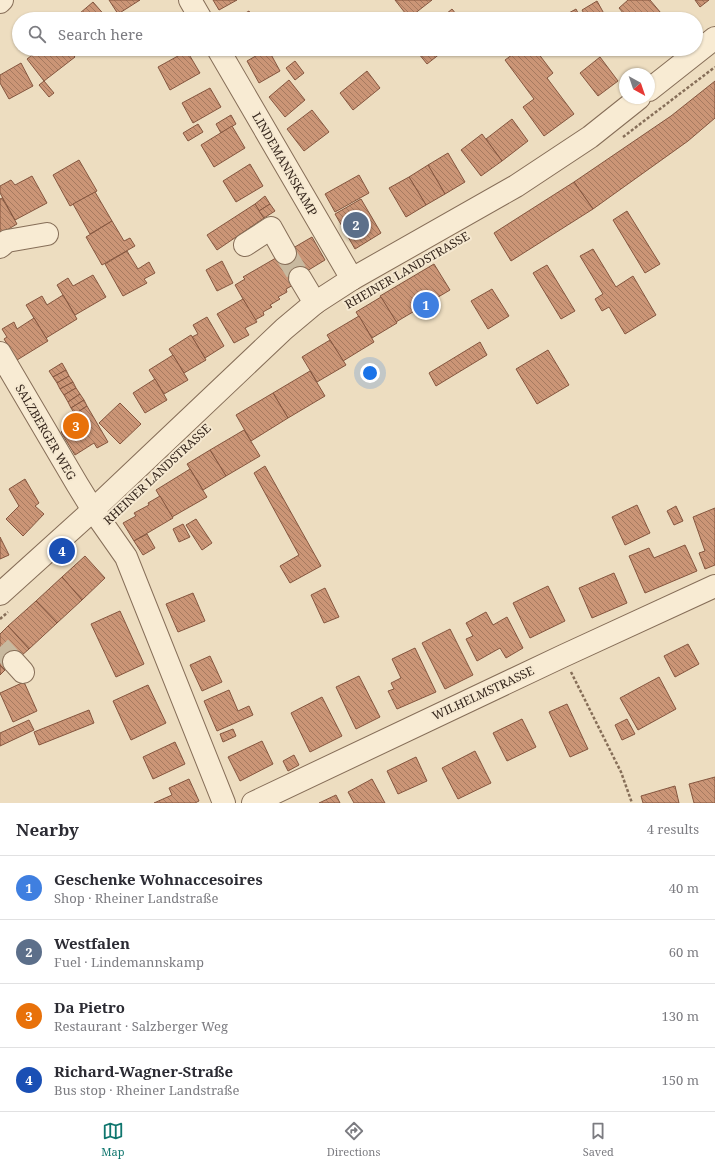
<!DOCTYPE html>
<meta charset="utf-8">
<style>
body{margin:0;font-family:"Noto Serif",serif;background:#f7f7f7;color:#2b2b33}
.compass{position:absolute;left:619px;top:68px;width:36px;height:36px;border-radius:50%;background:#fff;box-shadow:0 1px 3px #0004;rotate:140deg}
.you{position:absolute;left:370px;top:373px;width:14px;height:14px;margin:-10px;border:3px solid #fff;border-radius:50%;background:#1a73e8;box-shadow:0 0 0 6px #1a73e833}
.badge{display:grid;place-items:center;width:26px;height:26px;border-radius:50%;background:#0f766e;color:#fff;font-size:13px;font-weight:700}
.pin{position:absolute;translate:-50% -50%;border:2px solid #fff;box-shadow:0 1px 4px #0006}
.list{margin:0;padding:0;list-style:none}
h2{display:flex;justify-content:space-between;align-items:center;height:52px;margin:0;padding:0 16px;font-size:17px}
h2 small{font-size:13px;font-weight:400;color:#7c7c81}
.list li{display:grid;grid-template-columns:26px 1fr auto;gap:12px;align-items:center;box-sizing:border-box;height:64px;padding:0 16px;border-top:1px solid #e1e1e2}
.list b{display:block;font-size:15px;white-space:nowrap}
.list p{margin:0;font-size:13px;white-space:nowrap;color:#7c7c81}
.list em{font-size:13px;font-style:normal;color:#7c7c81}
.icon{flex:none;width:22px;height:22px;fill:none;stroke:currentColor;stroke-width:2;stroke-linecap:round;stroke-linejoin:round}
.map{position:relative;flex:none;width:715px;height:803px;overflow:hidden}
.search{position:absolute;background:#fff;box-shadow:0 1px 3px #0004;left:12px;right:12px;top:12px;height:44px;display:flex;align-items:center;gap:10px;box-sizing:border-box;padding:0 14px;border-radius:22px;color:#7c7c81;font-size:15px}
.sheet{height:308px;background:#fff}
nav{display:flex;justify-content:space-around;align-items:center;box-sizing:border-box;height:56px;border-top:1px solid #e1e1e2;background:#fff;font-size:11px;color:#7c7c81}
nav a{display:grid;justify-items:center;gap:2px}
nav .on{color:#0f766e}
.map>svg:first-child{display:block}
.building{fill:url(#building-back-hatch);stroke:#85563f}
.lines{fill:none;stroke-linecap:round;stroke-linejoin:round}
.minor-tunnel{stroke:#c8b99f;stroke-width:22;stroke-dasharray:22 11;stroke-linecap:butt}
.minor-casing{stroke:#866e58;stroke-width:24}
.path{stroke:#866e58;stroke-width:2.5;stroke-dasharray:3 2;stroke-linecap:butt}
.minor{stroke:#f8ebd3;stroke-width:22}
.labels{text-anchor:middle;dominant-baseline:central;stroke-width:4;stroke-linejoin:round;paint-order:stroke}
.street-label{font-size:12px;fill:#36271d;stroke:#f5e8d0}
</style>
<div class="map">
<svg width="715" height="803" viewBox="0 0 715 803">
<defs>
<pattern id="building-back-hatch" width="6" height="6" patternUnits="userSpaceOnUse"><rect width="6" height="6" fill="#cb9576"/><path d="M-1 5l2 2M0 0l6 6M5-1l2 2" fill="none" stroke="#a67a60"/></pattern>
</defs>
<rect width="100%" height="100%" fill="#edddc0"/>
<g class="building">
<polygon points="109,0 140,0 118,14"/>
<polygon points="213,0 237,0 219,10"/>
<polygon points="395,0 432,0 409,18"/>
<polygon points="628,0 650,0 666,19 628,19 619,8"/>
<polygon points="695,0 709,0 700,7"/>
<polygon points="597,1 607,19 587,19 582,10"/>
<polygon points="93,2 107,18 105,19 73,19"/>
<polygon points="452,9 460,19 440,19"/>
<polygon points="576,9 581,19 558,19"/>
<polygon points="249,11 253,19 235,19"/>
<polygon points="40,49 68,49 75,57 44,81 27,59"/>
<polygon points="147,49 159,49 150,54"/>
<polygon points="268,49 280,71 259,83 247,61"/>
<polygon points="415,49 446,49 427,64"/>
<polygon points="520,49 535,49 553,73 547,78 574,114 544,136 523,107 534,99 505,60"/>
<polygon points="187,51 200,73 170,90 158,67"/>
<polygon points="600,57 618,81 598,96 580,73"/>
<polygon points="295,61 304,73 295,80 286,68"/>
<polygon points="21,63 33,86 9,99 0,83 0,75"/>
<polygon points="367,71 380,88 353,110 340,93"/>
<polygon points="289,80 305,100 285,117 269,97"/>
<polygon points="44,81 54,93 49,97 39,85"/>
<polygon points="715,81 715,118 688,141 593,209 574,182 671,116"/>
<polygon points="210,88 221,107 193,123 182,103"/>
<polygon points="312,110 329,132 304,151 287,129"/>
<polygon points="231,115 236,124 221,133 216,124"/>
<polygon points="512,119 528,141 502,161 486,139"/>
<polygon points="198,124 203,132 188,141 183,133"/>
<polygon points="232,126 245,148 214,167 201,145"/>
<polygon points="482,134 502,161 481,176 461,150"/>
<polygon points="448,153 465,182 445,194 428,165"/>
<polygon points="79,160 97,191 70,206 53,175"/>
<polygon points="250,164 263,186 236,202 223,181"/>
<polygon points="428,165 445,194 426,205 409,177"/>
<polygon points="359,175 369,193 335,212 325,194"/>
<polygon points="32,176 47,203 15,220 0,193 0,186 11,180 15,185"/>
<polygon points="409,177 426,205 406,217 389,188"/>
<polygon points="574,182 593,209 511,261 494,233"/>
<polygon points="95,192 112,221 90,234 73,204"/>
<polygon points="265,196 270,204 259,211 255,204"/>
<polygon points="2,198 17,224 0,234 0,199"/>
<polygon points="361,199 381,233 355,249 335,214"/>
<polygon points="255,204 264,218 217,250 207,235"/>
<polygon points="270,204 275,211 264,218 259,211"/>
<polygon points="627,211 660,264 645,273 613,220"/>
<polygon points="112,221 124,241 130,238 135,246 102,265 86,237"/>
<polygon points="312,237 325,260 302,274 288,251"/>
<polygon points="593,249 616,287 633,276 656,315 625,334 609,307 602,311 595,299 603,294 580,256"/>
<polygon points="127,251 138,269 149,262 155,273 144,279 147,283 123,296 105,264"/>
<polygon points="288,251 303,276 295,284 286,289 287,292 278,297 280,299 270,305 272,307 263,312 264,315 255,320 235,285 245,279 243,277"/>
<polygon points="222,261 233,283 217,291 206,270"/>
<polygon points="434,264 450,290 396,322 380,296"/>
<polygon points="547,265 575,311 561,319 533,273"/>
<polygon points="93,275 106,297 75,315 57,285 68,278 73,286"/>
<polygon points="492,289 509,316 488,329 471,301"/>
<polygon points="63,295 77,319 46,338 26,305 42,296 47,305"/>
<polygon points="381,297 397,323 372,338 356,312"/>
<polygon points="243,299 257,322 245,328 249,335 234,343 217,314"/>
<polygon points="359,316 374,342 343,361 327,335"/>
<polygon points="207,317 224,346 205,358 192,337 198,334 193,325"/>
<polygon points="34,318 48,341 17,360 4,339 7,337 2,329 14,322 17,329"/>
<polygon points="191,335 206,360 184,373 169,349"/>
<polygon points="330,340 346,365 317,382 302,357"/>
<polygon points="480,342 487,355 436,386 429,373"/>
<polygon points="548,350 569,385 537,404 516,369"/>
<polygon points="173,355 188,380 164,394 149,370"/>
<polygon points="62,363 66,370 53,377 49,371"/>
<polygon points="66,370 69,376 57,383 53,377"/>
<polygon points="310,371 325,396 288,418 273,393"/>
<polygon points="69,376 73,382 60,389 57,383"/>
<polygon points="155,379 167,400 145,413 133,393"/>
<polygon points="73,382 76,388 64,395 60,389"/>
<polygon points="76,388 80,394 68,402 64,395"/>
<polygon points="273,393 288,418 251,441 236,415"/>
<polygon points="80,394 84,400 71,408 68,402"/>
<polygon points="84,400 87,406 75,414 71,408"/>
<polygon points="120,403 141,424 120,444 99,423"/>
<polygon points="87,406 108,442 97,448 94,443 75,455 61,432 79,422 75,414"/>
<polygon points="244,430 260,456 226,476 210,450"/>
<polygon points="210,450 226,476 203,490 187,464"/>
<polygon points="265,466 321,566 290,583 280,566 299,555 254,473"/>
<polygon points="190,469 207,497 172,517 156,490"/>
<polygon points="25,479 39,503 35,506 44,514 23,536 6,519 19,506 9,489"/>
<polygon points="160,496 173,518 134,541 123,523 136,516 134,513 149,505 148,503"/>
<polygon points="637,505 650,533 625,545 612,517"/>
<polygon points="676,506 683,521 674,525 667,511"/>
<polygon points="715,508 715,565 705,569 699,553 705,551 693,517"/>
<polygon points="196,519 212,543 202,550 186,525"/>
<polygon points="183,524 190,537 179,542 173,529"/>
<polygon points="147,534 155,548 143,555 134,541"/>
<polygon points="0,537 9,555 0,559"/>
<polygon points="685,545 697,571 645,593 629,556 649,548 654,558"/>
<polygon points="85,556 105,578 82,600 62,577"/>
<polygon points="614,573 627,603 592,618 579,588"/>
<polygon points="62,577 82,600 57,623 36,601"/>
<polygon points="548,586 565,621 530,638 513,603"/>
<polygon points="325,588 339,617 324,623 311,595"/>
<polygon points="193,593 205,621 178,632 166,604"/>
<polygon points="36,601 57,623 29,649 8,626"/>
<polygon points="120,611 144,664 116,677 91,624"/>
<polygon points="486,612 493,625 507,617 523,648 506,658 500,648 477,661 466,639 473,636 466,623"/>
<polygon points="8,626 29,649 5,670 0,665 0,634"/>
<polygon points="450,629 473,675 445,689 422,643"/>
<polygon points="688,644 699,664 675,677 664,656"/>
<polygon points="415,648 436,692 397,709 388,691 394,689 391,683 401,678 392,659"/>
<polygon points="210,656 222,682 202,691 190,665"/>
<polygon points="0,665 5,670 0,675"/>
<polygon points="359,676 380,717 356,729 336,687"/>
<polygon points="659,677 676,709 638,730 620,698"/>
<polygon points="24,682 37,711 13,722 0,693"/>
<polygon points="148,685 166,723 131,740 113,701"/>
<polygon points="229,690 238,711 249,706 253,715 217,731 204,701"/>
<polygon points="322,697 342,736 310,752 291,713"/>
<polygon points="567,704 588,749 570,757 549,712"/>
<polygon points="89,710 94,723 39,745 34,732"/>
<polygon points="522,719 536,747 507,761 493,733"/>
<polygon points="627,719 635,734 622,740 615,725"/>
<polygon points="29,720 34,730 0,746 0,733"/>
<polygon points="233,729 236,736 223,742 220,734"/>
<polygon points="262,741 273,764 240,781 228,757"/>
<polygon points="175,742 185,764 153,779 143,757"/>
<polygon points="475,751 491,783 458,799 442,768"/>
<polygon points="294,755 299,765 288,771 283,761"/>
<polygon points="416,757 427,781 398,794 387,771"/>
<polygon points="715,777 715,803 694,803 689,784"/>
<polygon points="189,779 199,801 195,803 154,803 172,795 169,788"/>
<polygon points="372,779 385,803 354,803 348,792"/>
<polygon points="675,786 679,803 643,803 641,796"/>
<polygon points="336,795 340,803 319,803"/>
</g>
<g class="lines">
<g class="minor-tunnel">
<polyline points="285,253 300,278"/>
<polyline points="0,647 14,662"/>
</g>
<g class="minor-casing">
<g id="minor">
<polyline points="190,0 201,19"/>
<polyline points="0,2 2,0"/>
<polyline points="218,49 352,279"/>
<polyline points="649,90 715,38"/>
<polyline points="245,245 271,228 285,253"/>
<polyline points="0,247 7,241 47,234"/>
<polyline points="300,278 315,303"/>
<polyline points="0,353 77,484 93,510 126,557 224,803"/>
<polyline points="0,594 93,510 284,329 315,303 352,279 516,186 590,137 639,98"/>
<polyline points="14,662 23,672"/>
<polyline points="253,803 563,656 715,586"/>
</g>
</g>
<g class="path">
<polyline points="623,137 715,67"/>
<polyline points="0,619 8,612"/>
<polyline points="571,672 621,772 632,803"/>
</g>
<use href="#minor" class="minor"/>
</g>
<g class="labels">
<g class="street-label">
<text transform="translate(285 164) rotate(60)">LINDEMANNSKAMP</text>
<text transform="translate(407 270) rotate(-30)">RHEINER LANDSTRASSE</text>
<text transform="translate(46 432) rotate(60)">SALZBERGER WEG</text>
<text transform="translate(157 474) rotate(-43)">RHEINER LANDSTRASSE</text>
<text transform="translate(483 693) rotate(-25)">WILHELMSTRASSE</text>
</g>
</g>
</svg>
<svg class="compass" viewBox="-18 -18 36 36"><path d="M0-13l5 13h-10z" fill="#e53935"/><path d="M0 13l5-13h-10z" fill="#7c7c81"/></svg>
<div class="you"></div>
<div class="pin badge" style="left:426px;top:305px;background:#3f7fe0">1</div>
<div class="pin badge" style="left:356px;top:225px;background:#5c6f8a">2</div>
<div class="pin badge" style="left:76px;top:426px;background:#e8710a">3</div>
<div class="pin badge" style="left:62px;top:551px;background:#1a4fb4">4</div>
<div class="search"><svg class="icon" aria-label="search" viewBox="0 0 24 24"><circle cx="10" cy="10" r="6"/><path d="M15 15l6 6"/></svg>Search here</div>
</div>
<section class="sheet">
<h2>Nearby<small>4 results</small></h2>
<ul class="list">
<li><span class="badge" style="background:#3f7fe0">1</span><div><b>Geschenke Wohnaccesoires</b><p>Shop · Rheiner Landstraße</p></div><em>40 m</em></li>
<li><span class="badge" style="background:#5c6f8a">2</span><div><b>Westfalen</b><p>Fuel · Lindemannskamp</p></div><em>60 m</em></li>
<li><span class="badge" style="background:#e8710a">3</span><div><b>Da Pietro</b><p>Restaurant · Salzberger Weg</p></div><em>130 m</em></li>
<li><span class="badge" style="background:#1a4fb4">4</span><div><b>Richard-Wagner-Straße</b><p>Bus stop · Rheiner Landstraße</p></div><em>150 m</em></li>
</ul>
</section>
<nav>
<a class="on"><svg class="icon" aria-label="map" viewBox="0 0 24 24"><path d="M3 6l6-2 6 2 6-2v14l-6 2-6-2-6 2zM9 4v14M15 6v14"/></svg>Map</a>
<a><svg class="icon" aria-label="directions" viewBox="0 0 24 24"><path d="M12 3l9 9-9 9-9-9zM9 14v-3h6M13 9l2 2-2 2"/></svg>Directions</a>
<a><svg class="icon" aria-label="saved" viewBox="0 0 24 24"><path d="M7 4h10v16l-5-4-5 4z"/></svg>Saved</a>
</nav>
